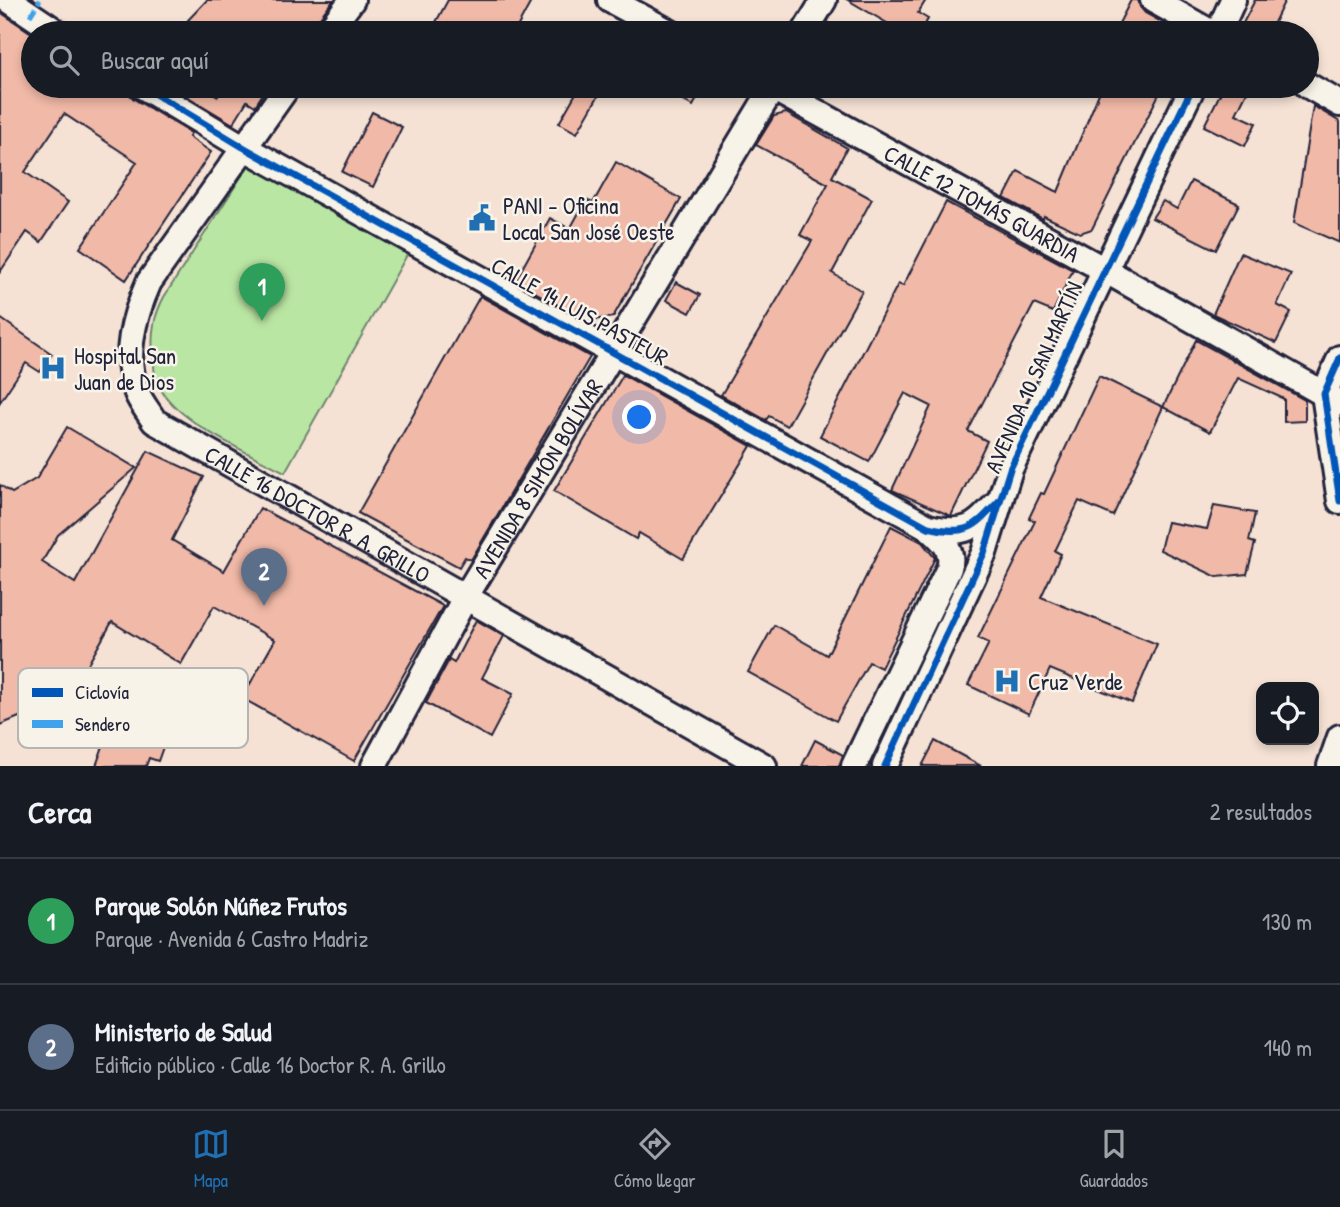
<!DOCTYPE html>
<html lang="es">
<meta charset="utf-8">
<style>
body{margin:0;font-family:"Patrick Hand",sans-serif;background:#20242c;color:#f1f3f6}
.controls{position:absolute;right:21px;bottom:21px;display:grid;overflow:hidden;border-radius:14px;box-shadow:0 4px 10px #0003}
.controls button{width:63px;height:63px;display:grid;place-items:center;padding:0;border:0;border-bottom:2px solid #363941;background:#171b24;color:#f1f3f6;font:35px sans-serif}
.you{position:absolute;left:640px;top:418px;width:24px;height:24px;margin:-18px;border:5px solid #fff;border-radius:50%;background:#1a73e8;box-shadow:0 0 0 10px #1a73e833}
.badge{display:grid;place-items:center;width:46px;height:46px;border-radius:50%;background:#1f6fb2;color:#fff;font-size:23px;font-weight:700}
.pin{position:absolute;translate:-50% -58px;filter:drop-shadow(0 2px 4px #0008)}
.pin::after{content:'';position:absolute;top:37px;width:24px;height:21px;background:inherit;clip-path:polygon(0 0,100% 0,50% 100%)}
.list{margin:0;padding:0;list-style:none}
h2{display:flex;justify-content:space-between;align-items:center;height:91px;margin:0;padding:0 28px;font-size:30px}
h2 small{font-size:23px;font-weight:400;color:#9ea1a6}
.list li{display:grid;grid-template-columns:46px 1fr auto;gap:21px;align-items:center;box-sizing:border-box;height:126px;padding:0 28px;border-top:2px solid #363941}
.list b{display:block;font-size:26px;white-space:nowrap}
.list p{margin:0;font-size:23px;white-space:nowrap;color:#9ea1a6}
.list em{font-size:23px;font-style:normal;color:#9ea1a6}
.icon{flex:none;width:38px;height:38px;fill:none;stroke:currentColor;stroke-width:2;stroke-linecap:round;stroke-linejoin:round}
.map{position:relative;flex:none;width:1340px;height:766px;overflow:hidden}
.search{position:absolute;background:#171b24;box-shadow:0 4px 10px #0003;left:21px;right:21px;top:21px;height:77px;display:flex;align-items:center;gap:18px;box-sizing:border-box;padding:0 24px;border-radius:38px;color:#9ea1a6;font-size:26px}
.sheet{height:343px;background:#171b24}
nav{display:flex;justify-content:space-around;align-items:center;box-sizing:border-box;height:98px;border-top:2px solid #363941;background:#171b24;font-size:19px;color:#9ea1a6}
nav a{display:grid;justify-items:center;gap:4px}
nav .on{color:#1f6fb2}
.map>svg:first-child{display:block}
.green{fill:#bae6a3;stroke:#6e846f;stroke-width:2}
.building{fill:#f1b9a7;stroke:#22223b;stroke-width:2}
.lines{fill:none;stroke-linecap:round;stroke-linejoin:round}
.minor-casing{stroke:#22223b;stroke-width:30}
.minor{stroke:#f7f3e8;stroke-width:24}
.quiet{stroke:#3ea2ec;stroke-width:5;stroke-dasharray:10 5;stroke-linecap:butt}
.cycleway-casing{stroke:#f7f3e8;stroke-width:11}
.cycleway{stroke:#0057b8;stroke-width:7}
.labels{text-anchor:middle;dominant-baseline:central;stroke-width:5;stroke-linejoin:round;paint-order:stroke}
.street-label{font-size:23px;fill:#22223b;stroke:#f7f3e8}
.poi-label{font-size:23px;fill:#22223b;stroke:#f7f3e8;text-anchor:start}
.key{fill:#f7f3e8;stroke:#b7b4b4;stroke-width:2}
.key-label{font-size:19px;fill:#22223b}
</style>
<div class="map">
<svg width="1340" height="766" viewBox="0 0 1340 766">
<rect width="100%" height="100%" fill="#f5e2d4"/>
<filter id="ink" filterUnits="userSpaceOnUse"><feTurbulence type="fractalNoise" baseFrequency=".0143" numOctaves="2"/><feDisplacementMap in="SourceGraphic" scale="14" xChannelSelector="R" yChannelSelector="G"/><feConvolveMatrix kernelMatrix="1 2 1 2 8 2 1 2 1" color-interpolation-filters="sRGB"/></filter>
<g filter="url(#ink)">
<path class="green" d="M252,160L411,248L285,472C247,452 184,426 161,390C154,380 154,366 153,354C151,332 154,316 164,297Z"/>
<g class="building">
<polygon points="207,0 333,0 315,24 312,33 201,33 188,20"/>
<polygon points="448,0 532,0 514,33 430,33"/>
<polygon points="848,0 926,0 918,13 928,19 920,33 904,33"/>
<polygon points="1131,0 1138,0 1140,7 1145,13 1169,26 1165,33 1114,33"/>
<polygon points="1255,0 1285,0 1269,33 1259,33 1242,25"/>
<polygon points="0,12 33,34 33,86 127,86 129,94 134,99 191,133 189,137 211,152 126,280 80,248 137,162 64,114 25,172 68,202 41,242 27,232 0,272"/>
<polygon points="170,86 201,86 218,96 225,88 221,86 268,86 255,106 247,101 233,124"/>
<polygon points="580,86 604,86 577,133 559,123"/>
<polygon points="655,86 704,86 693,106"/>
<polygon points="1102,86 1163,86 1092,229 1080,233 1044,216 1043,219 1004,198 1018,171 1058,192"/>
<polygon points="1224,86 1250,86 1236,114 1256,123 1245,146 1204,126"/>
<polygon points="1313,106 1340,122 1340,243 1294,223"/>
<polygon points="372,112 402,127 373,187 342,172"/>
<polygon points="786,113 847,148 832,177 872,199 832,273 862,291 787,426 769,416 766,420 721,395 812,241 800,235 828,184 756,145 774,116"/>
<polygon points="616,162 681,199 613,317 587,321 515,281 550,218 570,229 586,200 593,203"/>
<polygon points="1191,181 1239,204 1216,250 1152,218 1163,201 1177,209"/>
<polygon points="946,202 1073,270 1053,312 1034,304 968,431 987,441 951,516 892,490 931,406 905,393 869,462 820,436 898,284 903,286"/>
<polygon points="1240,253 1291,274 1277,305 1291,312 1276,343 1213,314"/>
<polygon points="676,282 700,295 690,313 666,300"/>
<polygon points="480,296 590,357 471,560 465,557 459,567 358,513"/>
<polygon points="0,318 52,354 40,372 26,363 0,402"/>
<polygon points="1196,340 1305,400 1305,421 1284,422 1284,399 1238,378 1210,432 1163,407"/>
<polygon points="623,375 751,446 683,559 639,533 636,539 554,491"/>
<polygon points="1099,376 1163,407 1113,516 1079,501 1055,551 1061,554 1041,597 1157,644 1132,703 1050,669 1029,714 968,685 989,643 978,638 1035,521 1029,518 1041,493 1044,494"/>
<polygon points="67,427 136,468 58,535 42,562 75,583 148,451 204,477 172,540 224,571 260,508 443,606 354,761 242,698 275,640 214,606 181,664 112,622 70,696 0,725 0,485 12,493 37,478"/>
<polygon points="1214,506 1255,513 1249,541 1255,543 1247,574 1217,577 1160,550 1167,522 1207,529"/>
<polygon points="891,526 922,542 935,558 881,668 869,662 836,721 748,672 774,625 827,655"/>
<polygon points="476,620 504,636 482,678 513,694 490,738 426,703 449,660 454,663"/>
<polygon points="123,690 177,708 158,761 149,758 146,766 96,766"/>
<polygon points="815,740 843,755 839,766 802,766"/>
<polygon points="935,741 981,766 922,766"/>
</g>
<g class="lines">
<g class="minor-casing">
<g id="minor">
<polyline points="9,0 58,33"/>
<polyline points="610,0 671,33"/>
<polyline points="1153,0 1212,33"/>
<polyline points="327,33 352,0"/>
<polyline points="804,33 824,0"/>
<polyline points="1218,33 1233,0"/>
<polyline points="1307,85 1340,104"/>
<path d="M142,86L243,147L928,527C967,536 974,528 999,501"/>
<path id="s1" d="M288,86L149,282C134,316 122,356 137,393C141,403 149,412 154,421L764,766"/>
<path id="s2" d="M769,86L1103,269L1340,403"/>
<polyline points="1340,358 1324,394 1340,501"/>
<path id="s3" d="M374,766L466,596L774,86"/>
<path d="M854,766L949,568C955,549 941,539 928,527"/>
<polyline points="885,766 984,553 1010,469 1193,86"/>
<polyline points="1330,766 1340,737"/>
</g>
</g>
<use href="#minor" class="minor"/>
<polyline class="quiet" points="30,16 40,0"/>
<g class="cycleway-casing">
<g id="cycleway">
<path d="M142,86L243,147L928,527C967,536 974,528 999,501"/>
<polyline points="1340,358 1324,394 1340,501"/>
<polyline points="885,766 984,553 1010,469 1193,86"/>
</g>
</g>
<use href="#cycleway" class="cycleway"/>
</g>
</g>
<defs>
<g id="civic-bare" transform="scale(2.1)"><path d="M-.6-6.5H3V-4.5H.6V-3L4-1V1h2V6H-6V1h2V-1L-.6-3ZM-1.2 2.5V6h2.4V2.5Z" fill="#1f6fb2" stroke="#f7f3e8" stroke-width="2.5" paint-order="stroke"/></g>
<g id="hospital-bare" transform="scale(2.1)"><path d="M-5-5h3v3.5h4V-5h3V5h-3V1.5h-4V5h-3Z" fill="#1f6fb2" stroke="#f7f3e8" stroke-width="2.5" paint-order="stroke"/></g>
</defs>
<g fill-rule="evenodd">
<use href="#civic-bare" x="482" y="218"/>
<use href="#hospital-bare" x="53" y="368"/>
<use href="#hospital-bare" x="1007" y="681"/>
</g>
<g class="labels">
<g class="street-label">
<text stroke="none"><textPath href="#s2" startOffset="243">CALLE 12 TOMÁS GUARDIA</textPath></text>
<text transform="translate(580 311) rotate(29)">CALLE 14 LUIS PASTEUR</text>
<text transform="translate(1033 377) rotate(-66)">AVENIDA 10 SAN MARTÍN</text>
<text stroke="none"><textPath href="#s3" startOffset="331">AVENIDA 8 SIMÓN BOLÍVAR</textPath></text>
<text stroke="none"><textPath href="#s1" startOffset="576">CALLE 16 DOCTOR R. A. GRILLO</textPath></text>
</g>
<g class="poi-label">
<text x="503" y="205">PANI - Oficina<tspan x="503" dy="26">Local San José Oeste</tspan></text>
<text x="74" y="355">Hospital San<tspan x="74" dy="26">Juan de Dios</tspan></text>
<text x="1028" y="681">Cruz Verde</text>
</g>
</g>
<rect x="18" y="668" width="230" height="80" rx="10" class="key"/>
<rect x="32" y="688" width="31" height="9" fill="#0057b8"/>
<rect x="32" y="720" width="31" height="8" fill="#3ea2ec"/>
<g class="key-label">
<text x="75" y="699">Ciclovía</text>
<text x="75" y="731">Sendero</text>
</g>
</svg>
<div class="controls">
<button><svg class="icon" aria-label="locate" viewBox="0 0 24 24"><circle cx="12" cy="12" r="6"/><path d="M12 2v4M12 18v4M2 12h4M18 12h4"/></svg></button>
</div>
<div class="you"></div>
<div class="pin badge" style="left:262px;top:321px;background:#2e9e5b">1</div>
<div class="pin badge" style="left:264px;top:606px;background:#5c6f8a">2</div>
<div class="search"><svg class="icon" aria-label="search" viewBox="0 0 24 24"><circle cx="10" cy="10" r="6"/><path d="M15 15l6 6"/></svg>Buscar aquí</div>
</div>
<section class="sheet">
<h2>Cerca<small>2 resultados</small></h2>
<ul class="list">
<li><span class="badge" style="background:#2e9e5b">1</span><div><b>Parque Solón Núñez Frutos</b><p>Parque · Avenida 6 Castro Madriz</p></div><em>130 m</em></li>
<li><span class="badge" style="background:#5c6f8a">2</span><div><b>Ministerio de Salud</b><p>Edificio público · Calle 16 Doctor R. A. Grillo</p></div><em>140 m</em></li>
</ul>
</section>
<nav>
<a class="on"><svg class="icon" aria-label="map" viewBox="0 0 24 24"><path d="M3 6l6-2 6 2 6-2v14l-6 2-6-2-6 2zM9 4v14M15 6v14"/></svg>Mapa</a>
<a><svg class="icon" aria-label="directions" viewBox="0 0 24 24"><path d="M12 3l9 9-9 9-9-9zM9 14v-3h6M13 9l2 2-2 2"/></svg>Cómo llegar</a>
<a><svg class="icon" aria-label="saved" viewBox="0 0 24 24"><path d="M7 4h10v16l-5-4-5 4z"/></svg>Guardados</a>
</nav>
